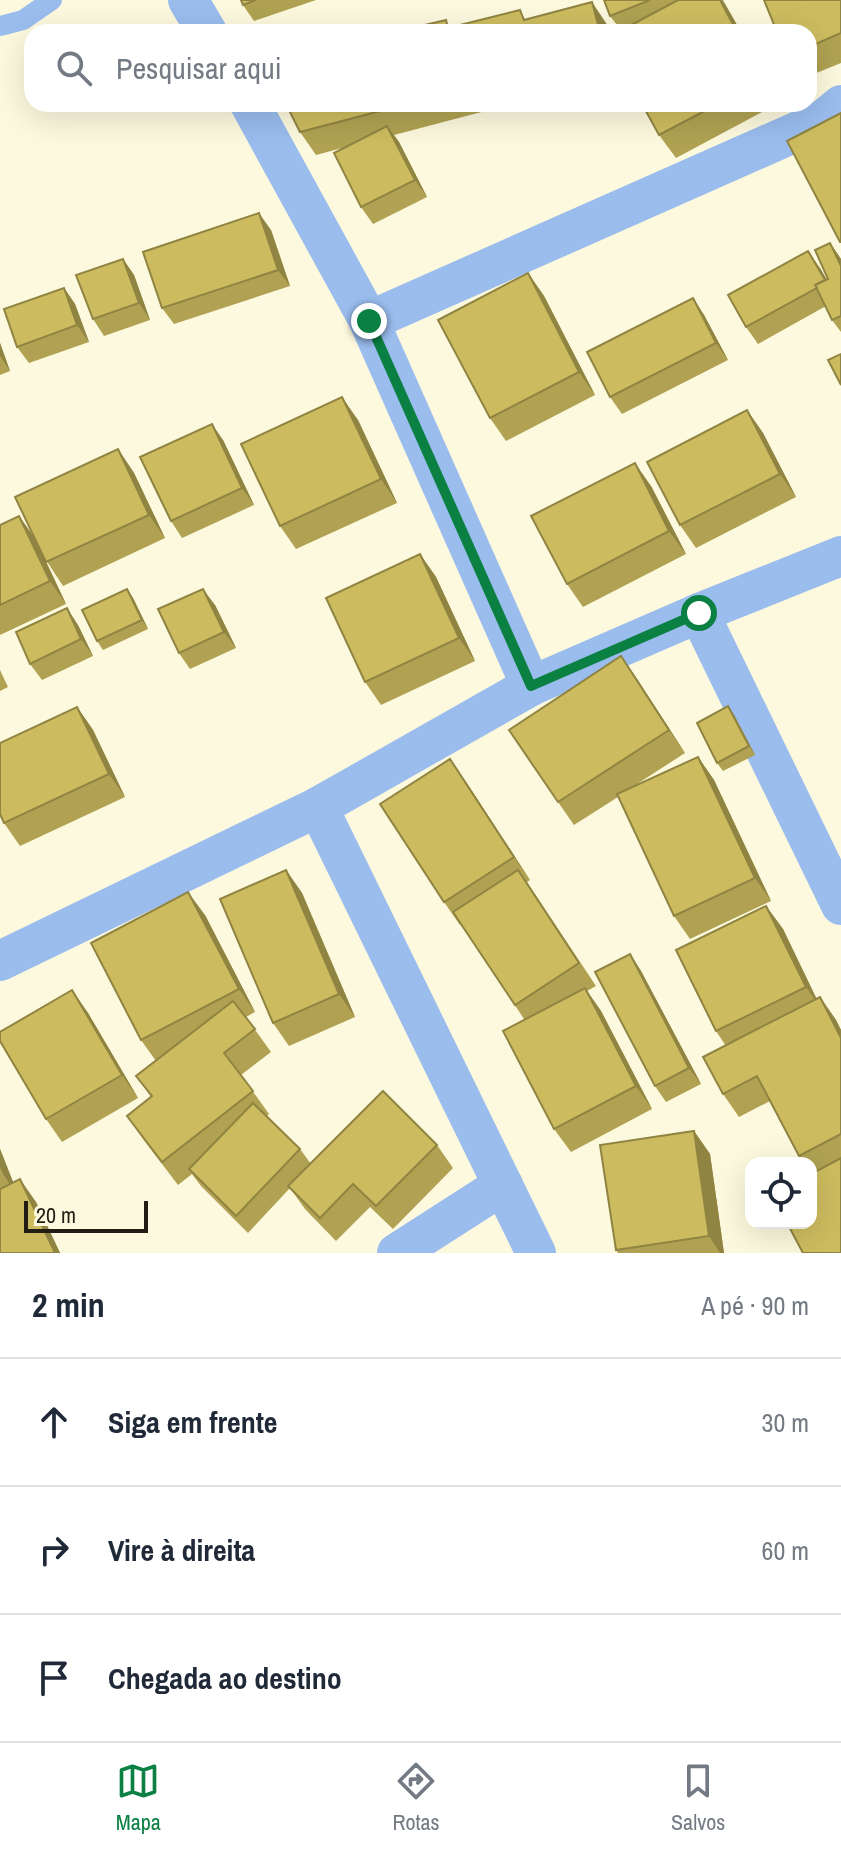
<!DOCTYPE html>
<html lang="pt">
<meta charset="utf-8">
<style>
body{margin:0;font-family:"Archivo Narrow",sans-serif;background:#f2f2f3;color:#1f2937}
.controls{position:absolute;right:24px;bottom:24px;display:grid;overflow:hidden;border-radius:16px;box-shadow:0 8px 32px #0002}
.controls button{width:72px;height:72px;display:grid;place-items:center;padding:0;border:0;border-bottom:2px solid #e0e1e3;background:#fff;color:#1f2937;font:40px sans-serif}
.scale{position:absolute;left:24px;bottom:20px;width:124px;box-sizing:border-box;padding-left:8px;border:4px solid #201e14;border-top:0;font-size:22px;line-height:28px;white-space:nowrap;color:#201e14;-webkit-text-stroke:6px #fdf9de;paint-order:stroke}
.stop{position:absolute;width:24px;height:24px;margin:-18px;border:6px solid #0b8043;border-radius:50%;background:#fff}
.stop.end{background:#0b8043;border-color:#fff;box-shadow:0 2px 8px #0008}
.list{margin:0;padding:0;list-style:none}
h2{display:flex;justify-content:space-between;align-items:center;height:104px;margin:0;padding:0 32px;font-size:34px}
h2 small{font-size:26px;font-weight:400;color:#747a83}
.list li{display:grid;grid-template-columns:52px 1fr auto;gap:24px;align-items:center;box-sizing:border-box;height:128px;padding:0 32px;border-top:2px solid #e0e1e3}
.list b{display:block;font-size:30px;white-space:nowrap}
.list em{font-size:26px;font-style:normal;color:#747a83}
.icon{flex:none;width:44px;height:44px;fill:none;stroke:currentColor;stroke-width:2;stroke-linecap:round;stroke-linejoin:round}
.map{position:relative;flex:none;width:841px;height:1253px;overflow:hidden}
.search{position:absolute;background:#fff;box-shadow:0 8px 32px #0002;left:24px;right:24px;top:24px;height:88px;display:flex;align-items:center;gap:20px;box-sizing:border-box;padding:0 28px;border-radius:24px;color:#747a83;font-size:30px}
.sheet{height:488px;background:#fff}
nav{display:flex;justify-content:space-around;align-items:center;box-sizing:border-box;height:112px;border-top:2px solid #e0e1e3;background:#fff;font-size:22px;color:#747a83}
nav a{display:grid;justify-items:center;gap:4px}
nav .on{color:#0b8043}
.map>svg:first-child{display:block}
.lines{fill:none;stroke-linecap:round;stroke-linejoin:round}
.service{stroke:#9abdee;stroke-width:20}
.minor{stroke:#9abdee;stroke-width:40}
.wall{fill:#b0a252}
.shaded-wall{fill:#908442}
.building{fill:#cdbc5f;stroke:#908442;stroke-width:2}
.route{stroke:#0b8043;stroke-width:10}
</style>
<div class="map">
<svg width="841" height="1253" viewBox="0 0 841 1253">
<rect width="100%" height="100%" fill="#fdf9de"/>
<g class="lines">
<polyline class="service" points="0,26 23,20 52,0"/>
<g class="minor">
<polyline points="188,0 207,32"/>
<polyline points="250,104 369,321 531,686"/>
<polyline points="369,321 823,120 841,105"/>
<polyline points="699,613 841,905"/>
<polyline points="318,807 536,1253"/>
<polyline points="0,961 318,807 531,686 699,613 841,556"/>
<polyline points="397,1253 503,1185"/>
</g>
</g>
<g class="wall">
<polygon points="241,0 316,0 254,21 243,5"/>
<polygon points="604,0 723,0 741,32 618,32 621,30 610,16"/>
<polygon points="841,0 841,63 809,76 809,32"/>
<polygon points="286,104 512,104 394,135 399,142 427,197 373,224 361,207 346,147 316,155 300,132"/>
<polygon points="642,104 777,104 676,158 659,135"/>
<polygon points="271,230 290,286 174,324 162,308"/>
<polygon points="830,243 841,259 841,332 832,320 826,306 758,344 746,327 820,268 827,280 828,279"/>
<polygon points="123,259 134,275 150,320 104,336 93,319"/>
<polygon points="528,273 544,296 595,395 506,441 490,418"/>
<polygon points="64,288 75,304 89,342 29,363 17,347"/>
<polygon points="693,298 704,315 728,360 622,414 610,397"/>
<polygon points="0,343 10,371 0,375"/>
<polygon points="747,410 763,433 796,497 696,548 680,525"/>
<polygon points="358,420 397,503 296,549 280,526"/>
<polygon points="223,440 254,505 182,538 171,521"/>
<polygon points="118,449 134,473 165,538 63,586 44,557 66,604 0,635 0,525 19,516 35,538"/>
<polygon points="651,486 686,554 583,607 567,584"/>
<polygon points="420,554 436,577 475,661 381,705 365,682"/>
<polygon points="127,589 133,598 148,629 103,650 97,641"/>
<polygon points="215,605 236,648 190,669 179,653"/>
<polygon points="78,625 93,656 42,680 30,664"/>
<polygon points="0,670 8,687 0,691"/>
<polygon points="637,679 685,753 634,786 698,757 714,780 771,901 690,939 674,916 618,797 574,825 558,802"/>
<polygon points="728,706 734,715 755,755 723,771 717,763"/>
<polygon points="77,707 93,730 125,797 20,846 4,823"/>
<polygon points="466,782 530,880 527,882 596,986 587,991 601,1011 652,1109 571,1152 554,1129 524,1019 461,924 460,925 444,902"/>
<polygon points="286,870 302,893 355,1017 289,1046 273,1023"/>
<polygon points="766,906 783,929 816,998 820,997 836,1020 841,1030 841,1253 811,1173 811,1163 804,1163 799,1156 770,1101 739,1117 723,1094 726,1046 716,1031"/>
<polygon points="205,915 255,1012 246,1017 271,1052 241,1075 269,1114 267,1116 300,1149 311,1164 437,1145 453,1168 393,1229 370,1207 336,1241 305,1209 290,1188 248,1233 201,1186 192,1174 178,1185 143,1139 127,1116 151,1097 136,1076 156,1061 141,1040"/>
<polygon points="630,954 641,971 701,1084 666,1102 655,1086"/>
<polygon points="72,990 88,1013 138,1098 62,1142 46,1119"/>
<polygon points="694,1131 710,1154 724,1253 618,1253 616,1250"/>
<polygon points="0,1149 13,1182 36,1202 60,1253 0,1253"/>
</g>
<g class="shaded-wall">
<polygon points="720,0 722,0 726,6 741,32 737,32"/>
<polygon points="592,2 608,26 610,32 600,32"/>
<polygon points="387,126 399,142 427,197 415,180"/>
<polygon points="259,213 271,230 290,286 278,270"/>
<polygon points="830,243 841,259 841,266"/>
<polygon points="808,251 820,268 838,300 827,283"/>
<polygon points="123,259 134,275 150,320 139,303"/>
<polygon points="528,273 544,296 595,395 579,372"/>
<polygon points="64,288 75,304 89,342 77,325"/>
<polygon points="693,298 704,315 728,360 716,343"/>
<polygon points="0,343 10,371 0,356"/>
<polygon points="342,397 358,420 397,503 381,479"/>
<polygon points="747,410 763,433 796,497 780,474"/>
<polygon points="212,424 223,440 254,505 242,488"/>
<polygon points="118,449 134,473 165,538 149,515"/>
<polygon points="635,463 651,486 686,554 669,531"/>
<polygon points="19,516 35,539 66,604 50,581"/>
<polygon points="420,554 436,577 475,661 459,638"/>
<polygon points="127,589 133,598 148,629 142,620"/>
<polygon points="203,589 215,605 236,648 224,632"/>
<polygon points="67,608 78,625 93,656 81,639"/>
<polygon points="621,656 637,679 685,753 669,730"/>
<polygon points="728,706 734,715 755,755 749,746"/>
<polygon points="77,707 93,730 125,797 109,774"/>
<polygon points="698,757 714,780 771,901 755,878"/>
<polygon points="450,759 466,782 530,880 514,857"/>
<polygon points="286,870 302,893 355,1017 339,994"/>
<polygon points="188,892 205,915 255,1012 239,989"/>
<polygon points="766,906 783,929 822,1010 806,987"/>
<polygon points="630,954 641,971 701,1084 689,1068"/>
<polygon points="585,988 601,1011 652,1109 636,1086"/>
<polygon points="72,990 88,1013 138,1098 122,1075"/>
<polygon points="820,997 836,1020 841,1030 841,1038"/>
<polygon points="694,1131 710,1154 724,1253 720,1253 709,1236"/>
<polygon points="0,1149 19,1197 3,1174 0,1167"/>
<polygon points="20,1179 36,1202 60,1253 55,1253"/>
</g>
<g class="building">
<polygon points="241,0 256,0 243,5"/>
<polygon points="604,0 650,0 610,16"/>
<polygon points="678,0 720,0 737,32 618,32"/>
<polygon points="764,0 841,0 841,33 809,47 809,32 777,32"/>
<polygon points="592,2 600,32 413,32 412,28 446,20 448,28 520,10 524,20"/>
<polygon points="286,104 407,104 300,132"/>
<polygon points="642,104 718,104 659,135"/>
<polygon points="841,113 841,242 840,242 787,141"/>
<polygon points="387,126 415,180 361,207 334,153"/>
<polygon points="259,213 278,270 162,308 143,252"/>
<polygon points="830,243 841,266 841,316 832,320 815,285 828,279 815,250"/>
<polygon points="808,251 825,280 815,285 817,288 746,327 728,295"/>
<polygon points="123,259 139,303 93,319 76,275"/>
<polygon points="528,273 579,372 490,418 438,320"/>
<polygon points="64,288 77,325 17,347 4,309"/>
<polygon points="693,298 716,343 610,397 587,352"/>
<polygon points="841,354 841,385 828,360"/>
<polygon points="342,397 381,479 280,526 241,444"/>
<polygon points="747,410 780,474 680,525 647,462"/>
<polygon points="212,424 242,488 171,521 140,457"/>
<polygon points="118,449 149,515 46,562 15,497"/>
<polygon points="635,463 669,531 567,584 531,516"/>
<polygon points="19,516 50,581 0,605 0,525"/>
<polygon points="420,554 459,638 365,682 326,598"/>
<polygon points="127,589 142,620 97,641 82,610"/>
<polygon points="203,589 224,632 179,653 158,609"/>
<polygon points="67,608 81,639 30,664 16,632"/>
<polygon points="621,656 669,730 558,802 509,730"/>
<polygon points="728,706 749,746 717,763 697,723"/>
<polygon points="77,707 109,774 4,823 0,814 0,743"/>
<polygon points="698,757 755,878 674,916 617,794"/>
<polygon points="450,759 514,857 444,902 380,804"/>
<polygon points="286,870 339,994 273,1023 220,899"/>
<polygon points="518,870 579,963 515,1005 453,912"/>
<polygon points="188,892 239,989 141,1040 91,943"/>
<polygon points="766,906 806,987 716,1031 676,950"/>
<polygon points="630,954 689,1068 655,1086 595,972"/>
<polygon points="585,988 636,1086 554,1129 503,1031"/>
<polygon points="72,990 122,1075 46,1119 0,1041 0,1032"/>
<polygon points="820,997 841,1038 841,1134 799,1156 757,1076 723,1094 703,1057"/>
<polygon points="233,1001 255,1029 224,1053 253,1091 162,1162 127,1116 152,1096 136,1076"/>
<polygon points="383,1091 437,1145 376,1206 353,1184 320,1218 288,1186"/>
<polygon points="253,1103 300,1149 236,1216 189,1169"/>
<polygon points="694,1131 709,1236 616,1250 600,1145"/>
<polygon points="841,1158 841,1253 803,1253 787,1223 811,1223 811,1174"/>
<polygon points="20,1179 55,1253 0,1253 0,1189"/>
</g>
<g class="lines">
<polyline class="route" points="369,321 531,686 699,613"/>
</g>
</svg>
<div class="controls">
<button><svg class="icon" aria-label="locate" viewBox="0 0 24 24"><circle cx="12" cy="12" r="6"/><path d="M12 2v4M12 18v4M2 12h4M18 12h4"/></svg></button>
</div>
<div class="scale">20 m</div>
<div class="stop" style="left:699px;top:613px"></div>
<div class="stop end" style="left:369px;top:321px"></div>
<div class="search"><svg class="icon" aria-label="search" viewBox="0 0 24 24"><circle cx="10" cy="10" r="6"/><path d="M15 15l6 6"/></svg>Pesquisar aqui</div>
</div>
<section class="sheet">
<h2>2 min<small>A pé · 90 m</small></h2>
<ul class="list">
<li><svg class="icon" aria-label="ahead" viewBox="0 0 24 24"><path d="M12 20V5M6 11l6-6 6 6"/></svg><div><b>Siga em frente</b></div><em>30 m</em></li>
<li><svg class="icon" aria-label="right" viewBox="0 0 24 24"><path d="M7 20v-9h11M14 6l5 5-5 5"/></svg><div><b>Vire à direita</b></div><em>60 m</em></li>
<li><svg class="icon" aria-label="arrive" viewBox="0 0 24 24"><path d="M6 21V4h12l-3 4 3 4H6"/></svg><div><b>Chegada ao destino</b></div></li>
</ul>
</section>
<nav>
<a class="on"><svg class="icon" aria-label="map" viewBox="0 0 24 24"><path d="M3 6l6-2 6 2 6-2v14l-6 2-6-2-6 2zM9 4v14M15 6v14"/></svg>Mapa</a>
<a><svg class="icon" aria-label="directions" viewBox="0 0 24 24"><path d="M12 3l9 9-9 9-9-9zM9 14v-3h6M13 9l2 2-2 2"/></svg>Rotas</a>
<a><svg class="icon" aria-label="saved" viewBox="0 0 24 24"><path d="M7 4h10v16l-5-4-5 4z"/></svg>Salvos</a>
</nav>
